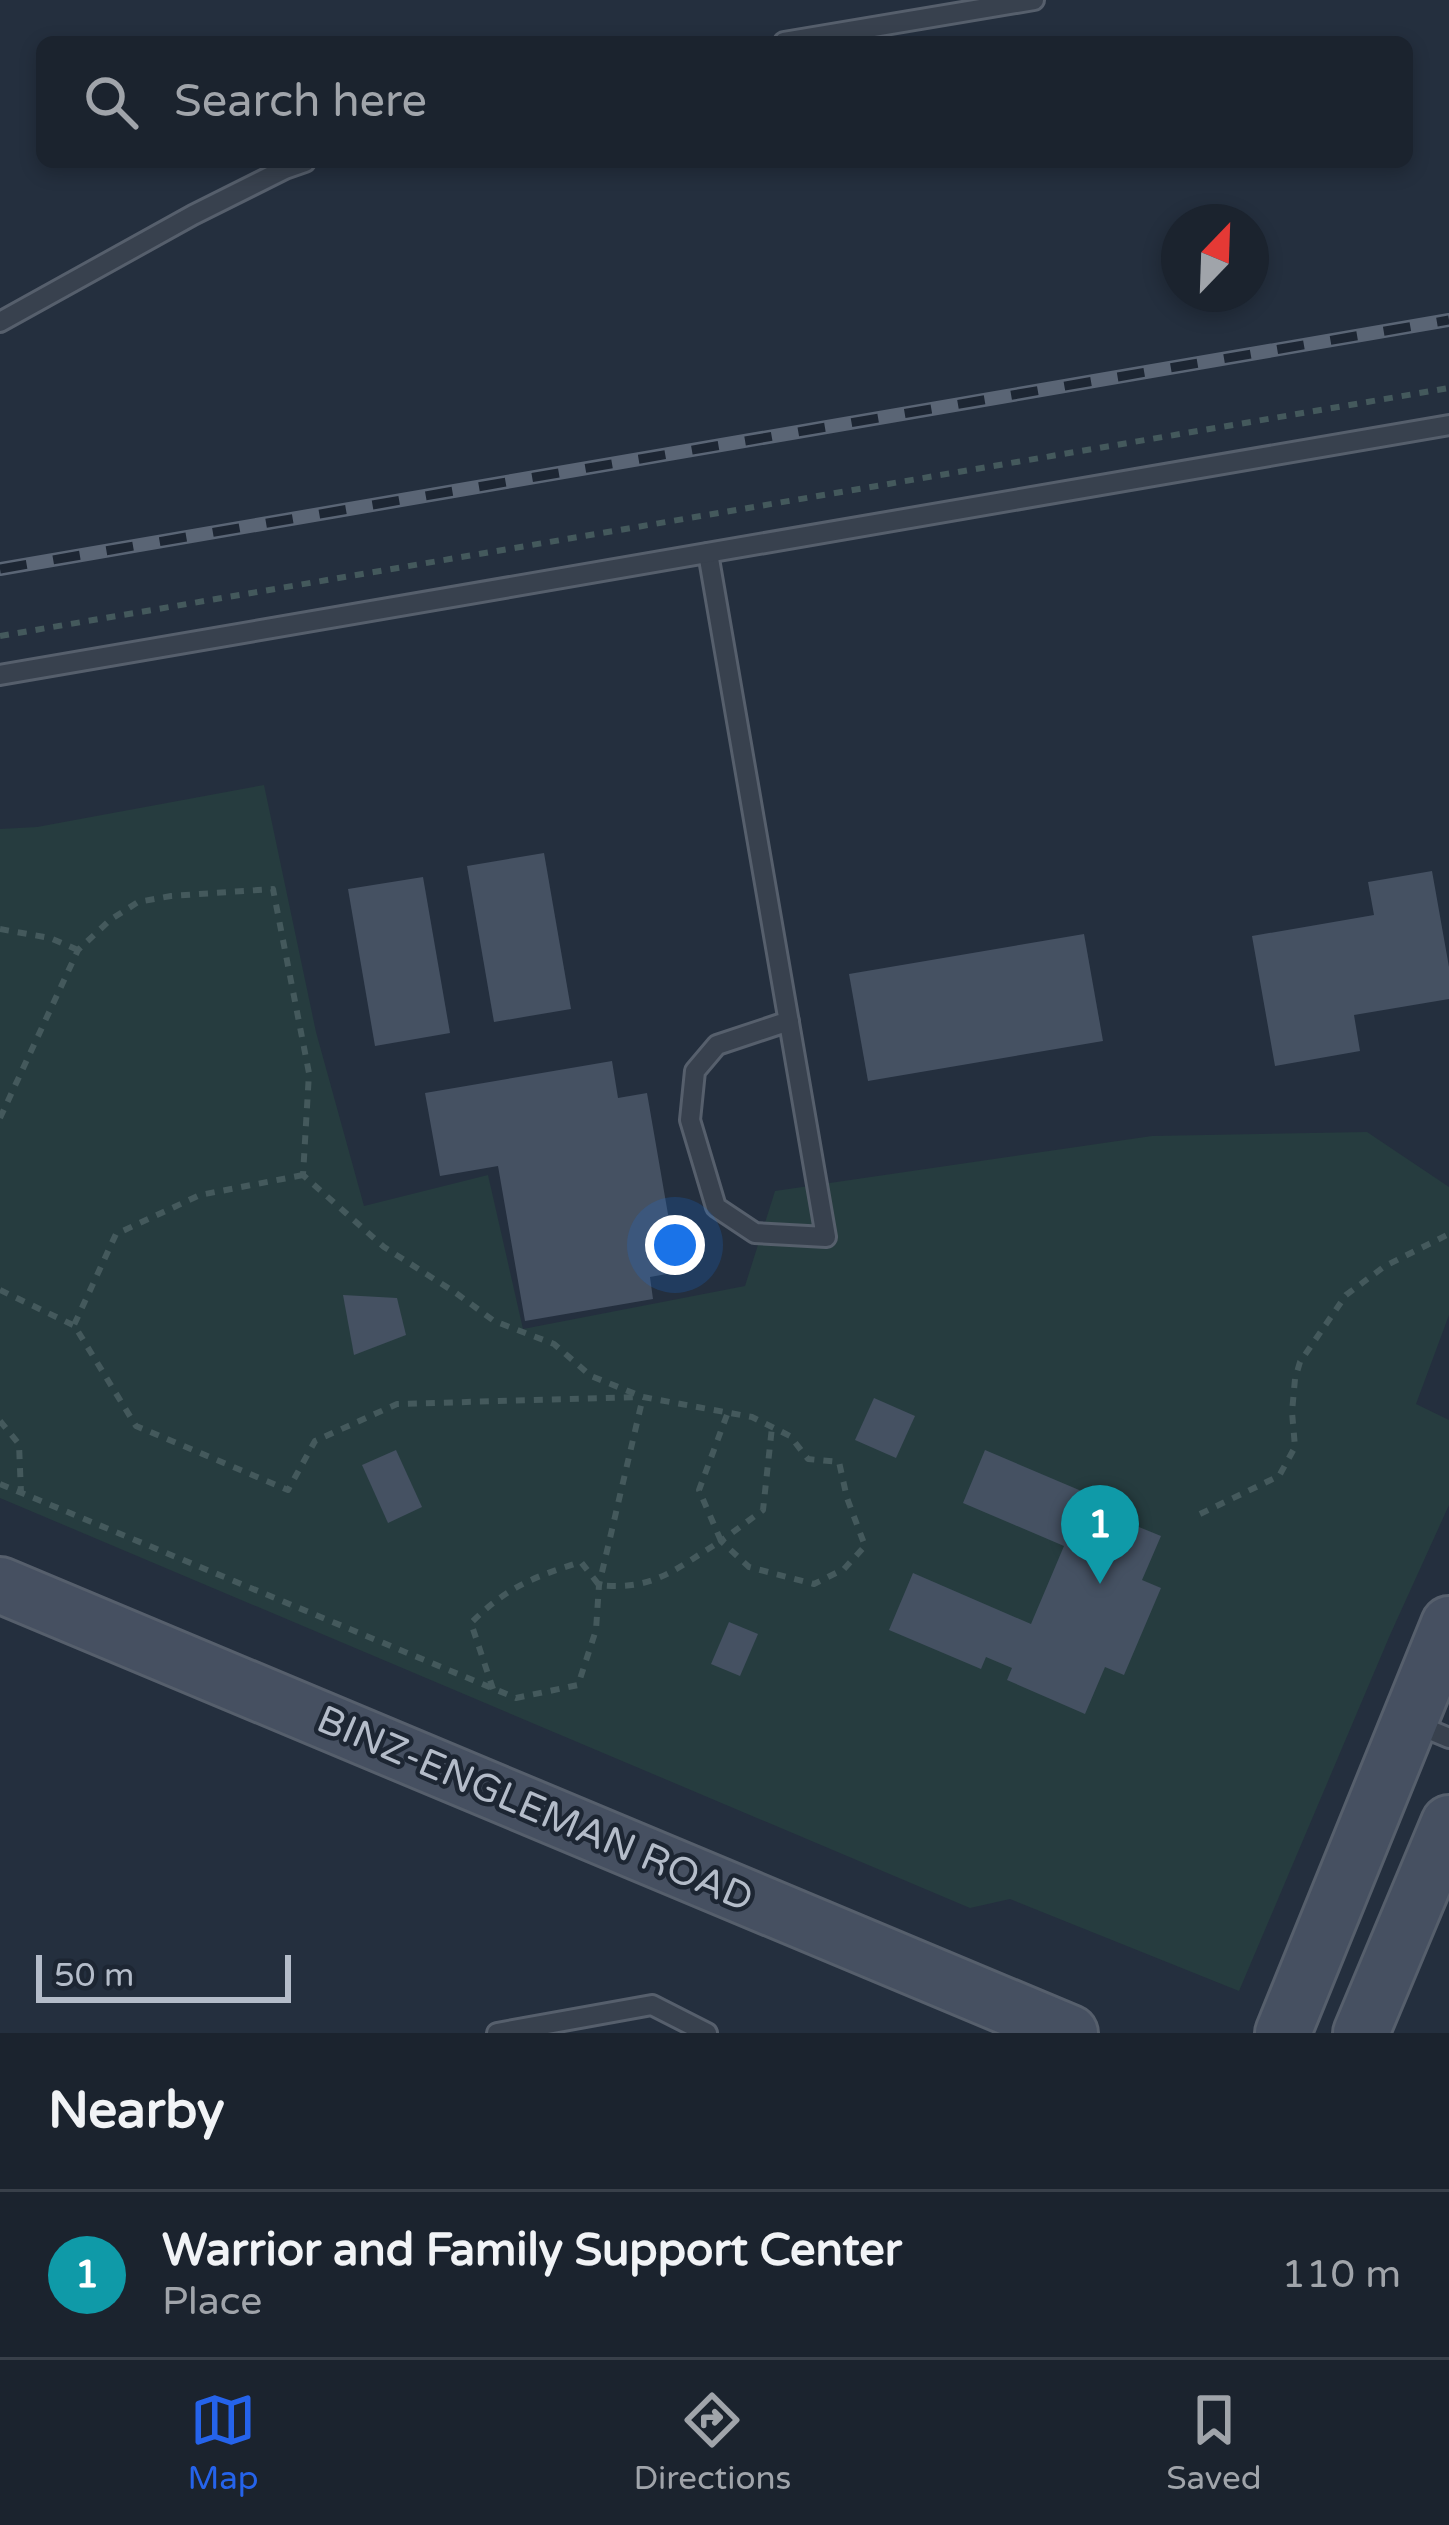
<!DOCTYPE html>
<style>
body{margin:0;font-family:"Varela Round",sans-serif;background:#282f3a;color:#f1f3f6}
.compass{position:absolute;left:1161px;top:204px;width:108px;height:108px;border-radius:50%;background:#1b232e;box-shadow:0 6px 18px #0003;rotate:23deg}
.scale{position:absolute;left:36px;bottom:30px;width:255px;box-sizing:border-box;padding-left:12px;border:6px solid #b4bcc9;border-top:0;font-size:33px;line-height:42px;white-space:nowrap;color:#b4bcc9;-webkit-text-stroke:9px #1d2633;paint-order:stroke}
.you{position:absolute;left:675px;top:1245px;width:42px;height:42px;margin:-30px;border:9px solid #fff;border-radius:50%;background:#1a73e8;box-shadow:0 0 0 18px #1a73e833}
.badge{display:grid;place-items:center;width:78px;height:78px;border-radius:50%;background:#2563eb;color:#fff;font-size:39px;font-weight:700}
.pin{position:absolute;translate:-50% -99px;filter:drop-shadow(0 3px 6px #0008)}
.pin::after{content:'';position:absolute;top:63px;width:42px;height:36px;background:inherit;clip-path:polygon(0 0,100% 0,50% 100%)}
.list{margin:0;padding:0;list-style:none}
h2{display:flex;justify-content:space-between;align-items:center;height:156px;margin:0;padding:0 48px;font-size:51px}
h2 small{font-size:39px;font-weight:400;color:#a0a4aa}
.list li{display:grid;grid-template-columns:78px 1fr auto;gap:36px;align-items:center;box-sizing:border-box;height:168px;padding:0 48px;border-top:3px solid #39404a}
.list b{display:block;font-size:45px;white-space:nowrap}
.list p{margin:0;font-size:39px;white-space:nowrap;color:#a0a4aa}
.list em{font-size:39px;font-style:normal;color:#a0a4aa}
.icon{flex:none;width:66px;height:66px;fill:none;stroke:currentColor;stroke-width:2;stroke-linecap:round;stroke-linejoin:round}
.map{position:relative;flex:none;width:1449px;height:2033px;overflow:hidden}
.search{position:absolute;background:#1b232e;box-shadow:0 6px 18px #0003;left:36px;right:36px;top:36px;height:132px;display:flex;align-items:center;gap:30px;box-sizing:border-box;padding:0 42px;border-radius:18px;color:#a0a4aa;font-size:45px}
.sheet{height:324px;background:#1b232e}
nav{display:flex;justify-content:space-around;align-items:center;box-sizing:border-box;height:168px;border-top:3px solid #39404a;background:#1b232e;font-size:33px;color:#a0a4aa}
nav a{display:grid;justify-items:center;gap:6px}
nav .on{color:#2563eb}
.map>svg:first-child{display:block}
.green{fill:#263c3f}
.building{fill:#455162}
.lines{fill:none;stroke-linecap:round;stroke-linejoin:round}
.lane-casing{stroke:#565f6c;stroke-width:24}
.secondary-casing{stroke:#565f6c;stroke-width:60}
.path{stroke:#44595c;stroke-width:6;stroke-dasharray:9 9;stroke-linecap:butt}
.lane{stroke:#38414e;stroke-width:18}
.secondary{stroke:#465061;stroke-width:54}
.rail-casing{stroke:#5a6575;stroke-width:14}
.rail{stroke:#1d2633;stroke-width:9;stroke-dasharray:27;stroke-linecap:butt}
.labels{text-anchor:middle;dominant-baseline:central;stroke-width:9;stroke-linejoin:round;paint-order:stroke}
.street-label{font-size:39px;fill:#b4bcc9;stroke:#1d2633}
</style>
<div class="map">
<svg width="1449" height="2033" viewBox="0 0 1449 2033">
<rect width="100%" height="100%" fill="#242f3e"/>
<polygon class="green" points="264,785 316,1032 364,1206 488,1175 523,1329 745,1286 775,1191 1152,1136 1367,1132 1449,1187 1449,1315 1416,1404 1449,1420 1449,1505 1390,1635 1239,1991 1010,1899 970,1908 0,1498 0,829 37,827"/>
<g class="building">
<polygon points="544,853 571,1009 494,1022 467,866"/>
<polygon points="1432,871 1449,967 1449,999 1354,1015 1360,1051 1275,1066 1252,936 1374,915 1368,882"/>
<polygon points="423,877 450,1033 375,1046 348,889"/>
<polygon points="1084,934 1103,1041 868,1081 849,974"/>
<polygon points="612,1061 618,1098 647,1093 678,1272 650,1277 653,1299 525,1321 498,1166 440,1176 425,1093"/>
<polygon points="343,1295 397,1298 406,1335 354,1355"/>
<polygon points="874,1398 915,1416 896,1458 855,1440"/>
<polygon points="396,1450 422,1507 388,1523 362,1465"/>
<polygon points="985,1450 1138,1515 1134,1525 1161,1536 1142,1580 1161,1588 1124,1675 1105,1667 1085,1714 1007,1680 1012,1668 986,1657 981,1669 889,1630 913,1573 1031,1624 1064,1546 963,1503"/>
<polygon points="729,1622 758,1634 740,1676 711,1664"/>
</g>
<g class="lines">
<g class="lane-casing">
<g id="lane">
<polyline points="784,42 1034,0"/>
<polyline points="0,322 193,215 285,169 305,162"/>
<polyline points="708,553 826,1237 755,1233 716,1207 690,1120 695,1071 717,1045 789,1021"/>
<polyline points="0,675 1449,425"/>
<polyline points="1413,1723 1449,1738"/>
<polyline points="497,2033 652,2005 707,2033"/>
</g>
</g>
<g class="secondary-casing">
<g id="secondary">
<polyline points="0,1585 1070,2033"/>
<polyline points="1283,2033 1449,1624"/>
<polyline points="1361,2033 1449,1823"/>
</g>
</g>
<g class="path">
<polyline points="0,636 1449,388"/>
<polyline points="0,929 50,938 78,950"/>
<polyline points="0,1118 78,950 110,920 138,902 171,896 273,889 309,1073 303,1175 384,1247 456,1293 494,1321 554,1344 591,1376 643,1397 752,1417 790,1436 808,1459 839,1462 847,1498 865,1546 844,1569 814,1584 749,1567 721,1541 763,1510 772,1427"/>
<polyline points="303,1175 200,1195 116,1234 74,1325 136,1426 288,1490 315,1441 397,1404 640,1397"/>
<polyline points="0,1290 73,1325"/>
<polyline points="0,1421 19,1444 21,1493"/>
<polyline points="0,1484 516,1698 578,1685 596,1630 599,1585 643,1397"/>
<polyline points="1200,1514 1279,1476 1295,1447 1292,1412 1295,1379 1300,1362 1346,1295 1385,1266 1449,1234"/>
<path d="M493,1689L471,1623C507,1587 533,1577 581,1562L599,1585C655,1591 676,1568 721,1541L699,1490L728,1412"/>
</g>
<use href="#lane" class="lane"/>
<use href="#secondary" class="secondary"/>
<g class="rail-casing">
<polyline id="rail" points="0,569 1449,320"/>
</g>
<use href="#rail" class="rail"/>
</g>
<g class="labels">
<g class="street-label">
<text transform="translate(535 1809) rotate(23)">BINZ-ENGLEMAN ROAD</text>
</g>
</g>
</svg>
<svg class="compass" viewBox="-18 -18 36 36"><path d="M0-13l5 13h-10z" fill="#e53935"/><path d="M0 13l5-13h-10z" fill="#a0a4aa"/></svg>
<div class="scale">50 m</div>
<div class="you"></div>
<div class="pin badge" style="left:1100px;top:1584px;background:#0f9aa8">1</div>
<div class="search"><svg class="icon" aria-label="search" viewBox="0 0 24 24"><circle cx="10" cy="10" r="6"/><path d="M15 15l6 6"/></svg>Search here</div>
</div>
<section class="sheet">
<h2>Nearby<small></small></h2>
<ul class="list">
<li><span class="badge" style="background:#0f9aa8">1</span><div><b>Warrior and Family Support Center</b><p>Place</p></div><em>110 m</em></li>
</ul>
</section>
<nav>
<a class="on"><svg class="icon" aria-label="map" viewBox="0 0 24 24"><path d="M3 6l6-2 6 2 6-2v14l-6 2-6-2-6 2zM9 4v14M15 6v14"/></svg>Map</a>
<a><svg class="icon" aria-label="directions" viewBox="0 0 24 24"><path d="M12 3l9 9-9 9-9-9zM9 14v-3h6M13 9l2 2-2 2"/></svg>Directions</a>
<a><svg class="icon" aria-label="saved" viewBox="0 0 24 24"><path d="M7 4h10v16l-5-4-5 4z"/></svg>Saved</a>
</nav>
